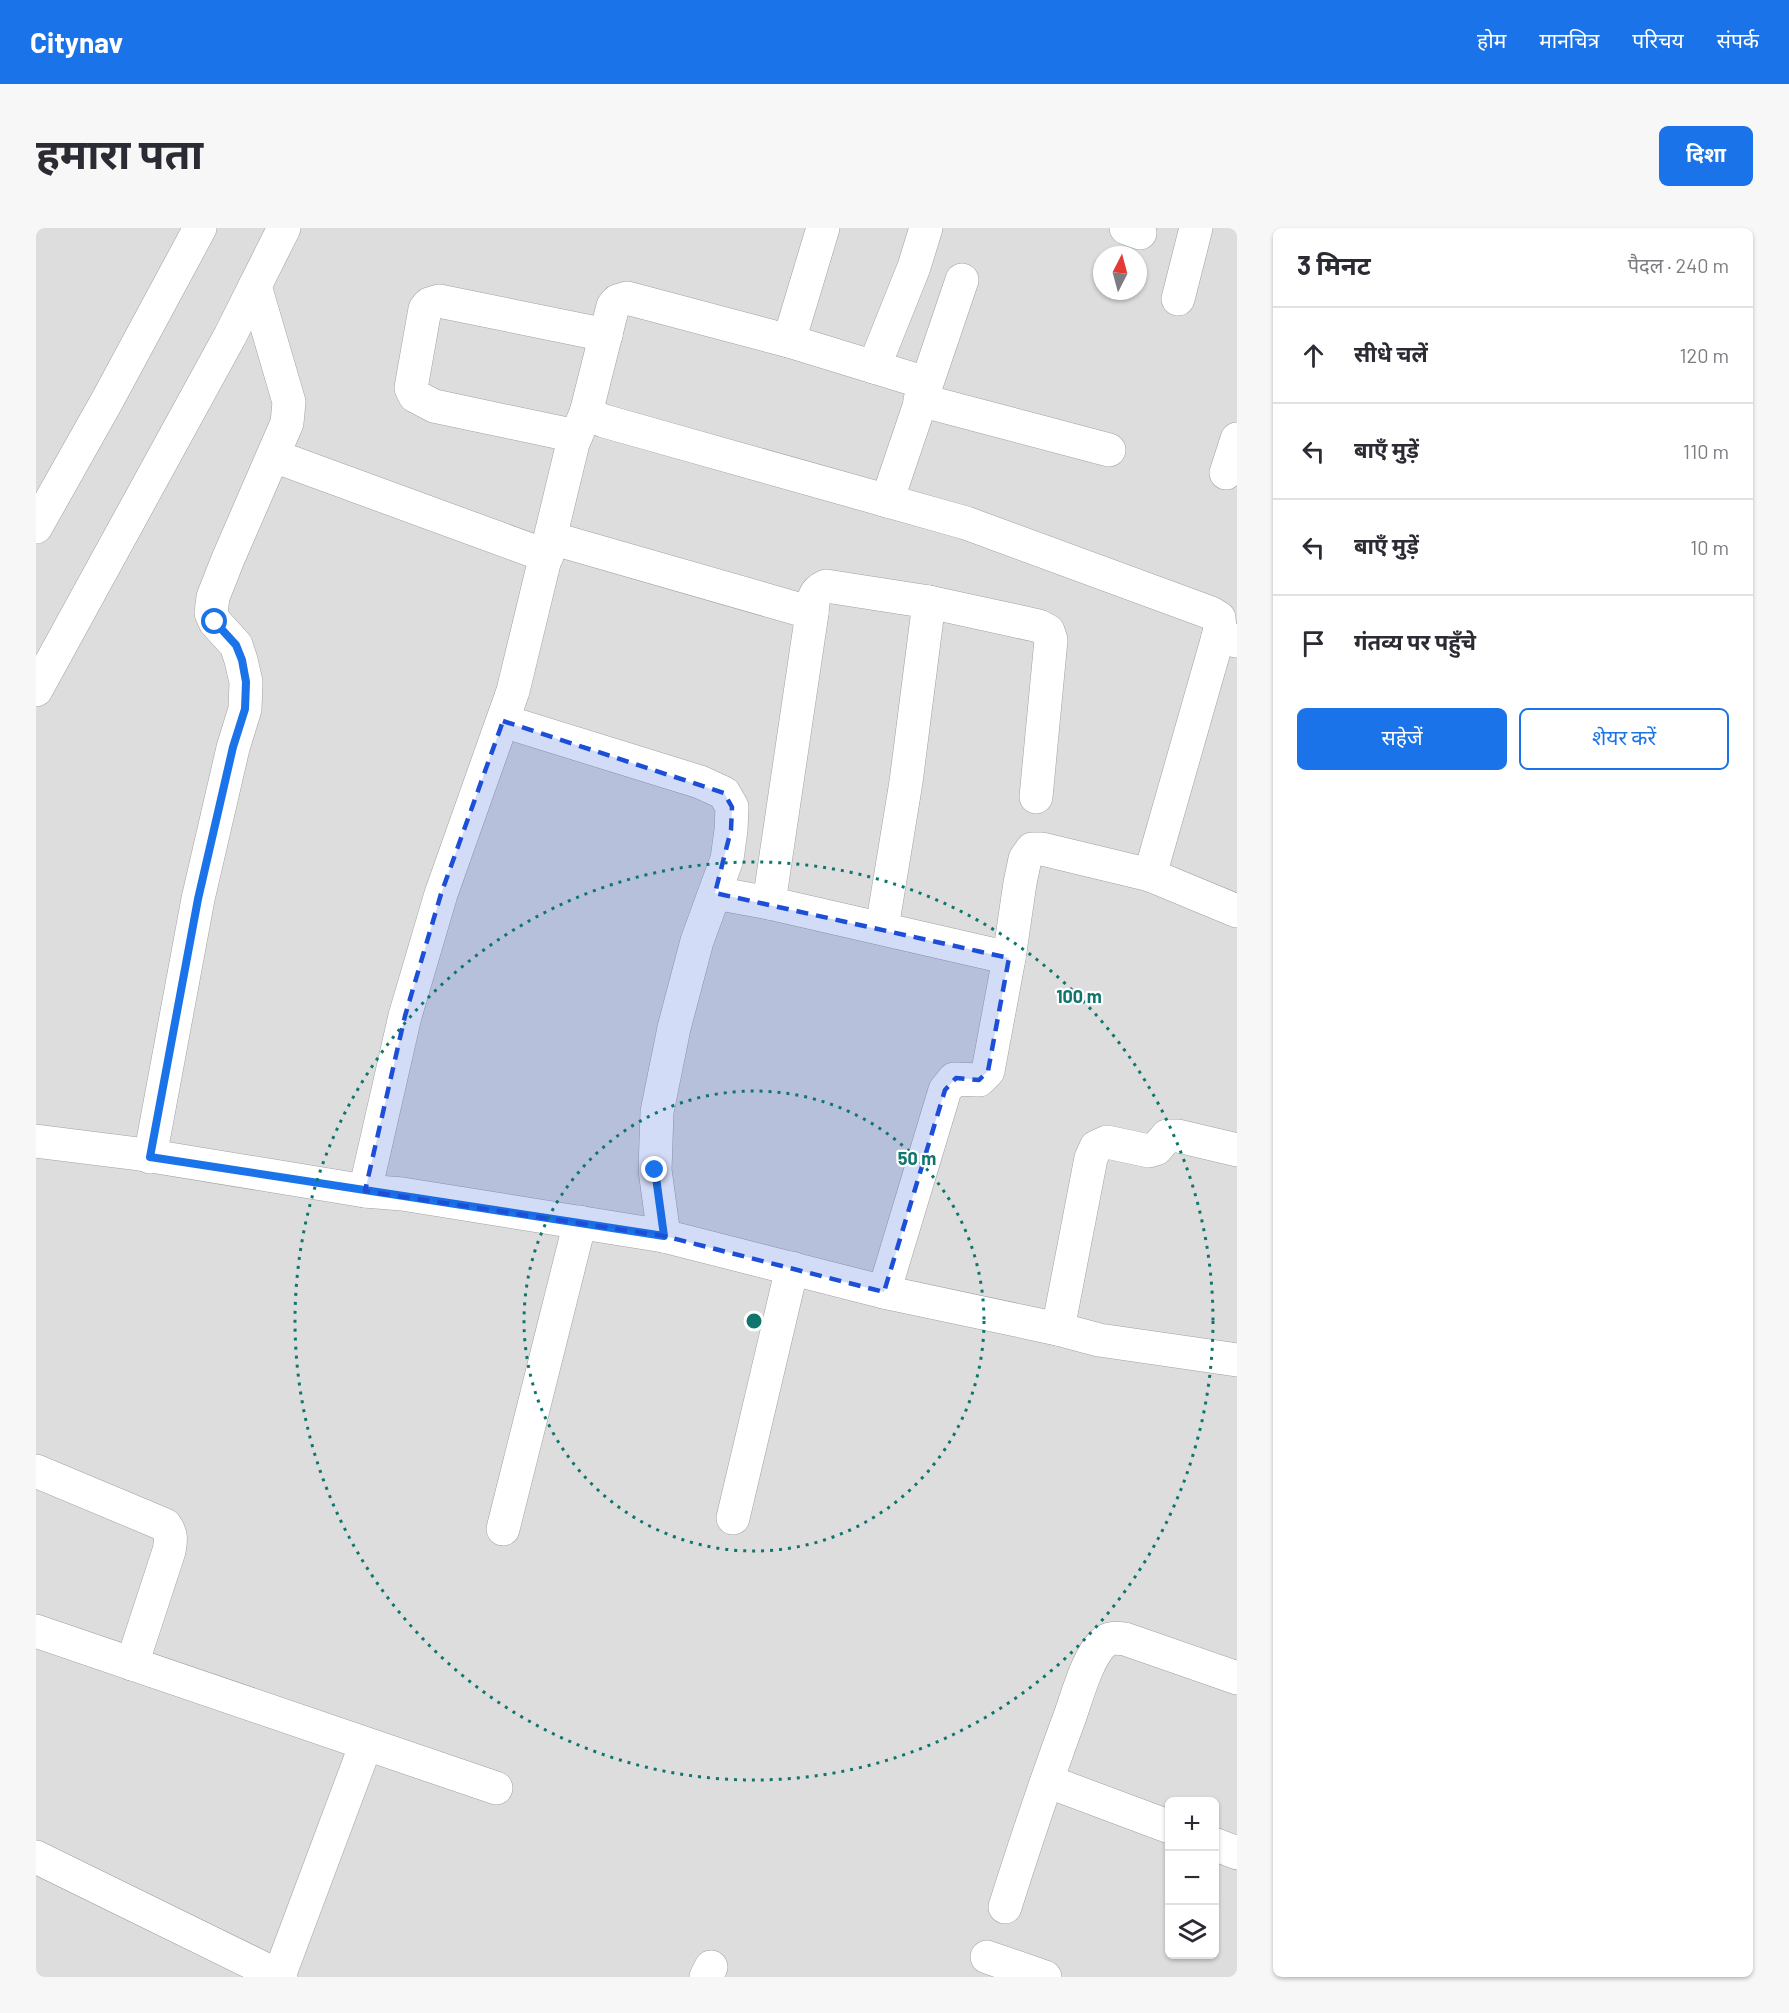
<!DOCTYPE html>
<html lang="hi">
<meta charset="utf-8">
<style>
body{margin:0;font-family:Barlow,"Noto Sans Devanagari",sans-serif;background:#f7f7f7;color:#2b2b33}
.controls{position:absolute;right:18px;bottom:18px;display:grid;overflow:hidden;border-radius:9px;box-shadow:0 2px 4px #0004}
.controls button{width:54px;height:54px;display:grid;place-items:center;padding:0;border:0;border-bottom:2px solid #e1e1e2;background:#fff;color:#2b2b33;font:30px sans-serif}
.compass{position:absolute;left:1057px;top:18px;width:54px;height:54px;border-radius:50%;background:#fff;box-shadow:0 2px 4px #0004;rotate:6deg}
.stop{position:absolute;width:18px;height:18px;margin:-14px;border:4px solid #1a73e8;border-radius:50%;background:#fff}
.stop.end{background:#1a73e8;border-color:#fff;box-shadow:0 2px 6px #0008}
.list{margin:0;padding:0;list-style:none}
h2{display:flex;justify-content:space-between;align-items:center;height:78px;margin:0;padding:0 24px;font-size:26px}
h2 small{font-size:20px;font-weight:400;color:#7c7c81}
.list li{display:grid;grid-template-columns:39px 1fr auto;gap:18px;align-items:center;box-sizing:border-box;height:96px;padding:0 24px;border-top:2px solid #e1e1e2}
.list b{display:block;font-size:22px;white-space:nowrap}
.list em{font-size:20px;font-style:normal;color:#7c7c81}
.actions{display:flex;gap:12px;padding:18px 24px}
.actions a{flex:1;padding:14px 0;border:2px solid #1a73e8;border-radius:9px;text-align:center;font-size:21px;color:#1a73e8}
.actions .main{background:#1a73e8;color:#fff}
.icon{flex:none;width:33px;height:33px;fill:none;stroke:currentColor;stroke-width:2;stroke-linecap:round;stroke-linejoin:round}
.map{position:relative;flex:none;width:1201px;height:1749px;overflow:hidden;border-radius:9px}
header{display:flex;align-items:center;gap:36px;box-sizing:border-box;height:84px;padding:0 30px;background:#1a73e8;color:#fff}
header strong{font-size:28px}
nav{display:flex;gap:33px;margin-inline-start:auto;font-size:21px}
.intro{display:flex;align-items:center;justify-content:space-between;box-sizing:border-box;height:144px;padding:0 36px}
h1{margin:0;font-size:42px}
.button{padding:15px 27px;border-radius:9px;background:#1a73e8;color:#fff;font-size:21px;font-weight:700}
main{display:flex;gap:36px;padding:0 36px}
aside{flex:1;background:#fff;border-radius:9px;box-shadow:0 2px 4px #0004}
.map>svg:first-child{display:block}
.residential{fill:#dedddd;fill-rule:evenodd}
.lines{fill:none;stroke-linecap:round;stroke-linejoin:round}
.minor-casing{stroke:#a1a1a1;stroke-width:34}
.minor{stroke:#fff;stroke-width:33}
.route{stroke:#1a73e8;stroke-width:8}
.marked{fill:#1d4ed8;fill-opacity:0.2;stroke:#1d4ed8;stroke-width:4.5;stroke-dasharray:12 8;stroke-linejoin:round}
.ring{fill:none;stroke:#0f766e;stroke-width:3;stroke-dasharray:3 6}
.centre{fill:#0f766e;stroke:#fff;stroke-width:3}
.ring-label{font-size:18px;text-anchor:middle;font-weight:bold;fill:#0f766e;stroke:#fff;stroke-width:4.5;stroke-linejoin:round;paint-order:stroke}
</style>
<header>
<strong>Citynav</strong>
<nav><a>होम</a><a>मानचित्र</a><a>परिचय</a><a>संपर्क</a></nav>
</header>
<div class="intro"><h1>हमारा पता</h1><a class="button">दिशा</a></div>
<main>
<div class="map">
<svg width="1201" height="1749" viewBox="0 0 1201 1749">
<rect width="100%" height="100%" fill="#efece7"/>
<path class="residential" d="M0,0H1201V1749H0ZM1066,27H1102V63H1066ZM1134,1574H1178V1726H1134Z"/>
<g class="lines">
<g class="minor-casing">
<g id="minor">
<polyline points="1090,0 1104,5"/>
<polyline points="1142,71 1160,0"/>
<polyline points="753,113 787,0"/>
<polyline points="838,139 878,39 890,0"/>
<polyline points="890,155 753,113 591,70 581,73 577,78 550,185 568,193 930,295 1175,385 1183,390 1184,400 1182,409"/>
<polyline points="884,172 1073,222"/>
<polyline points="540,208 398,178 379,168 375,160 389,81 393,76 403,73 570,107"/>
<polyline points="238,228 511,328"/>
<polyline points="1190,245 1201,211"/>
<polyline points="851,273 926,52"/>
<polyline points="0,299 72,171 164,0"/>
<polyline points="515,310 776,385 733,675 973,730"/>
<polyline points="893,374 1003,398 1012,403 1015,412 1000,569"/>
<path d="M776,385C777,372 777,364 790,358L893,374L870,554L846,700"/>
<polyline points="1201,413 1182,409 1114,647 1201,683"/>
<polyline points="0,462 194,108 248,0"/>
<polyline points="467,493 664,554 688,565 696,579 695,602 691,631 661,713 638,800 621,884 619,942 628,1008"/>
<polyline points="679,665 733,675"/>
<polyline points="0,913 103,926 329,963 366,966 628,1008 848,1064 1022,1101 1063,1112 1201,1132"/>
<polyline points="114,929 162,671 197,520 209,481 210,454 205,432 200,417 179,394 175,385 177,369 192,331 251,195 253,174 219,58"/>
<polyline points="329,963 369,788 405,666 477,463 537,215 550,185"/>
<polyline points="848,1064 909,862 918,851 943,852 952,843 973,730 984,655 989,631 996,621 1006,621 1114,647"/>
<polyline points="1022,1101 1055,930 1060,919 1071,914 1113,923 1120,921 1131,908 1142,908 1201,922"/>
<path d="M0,1243L129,1297C136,1306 135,1312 133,1323L96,1436"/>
<polyline points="697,1290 756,1040"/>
<polyline points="467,1301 544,994"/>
<polyline points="0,1403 460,1560"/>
<polyline points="1011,1553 1134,1599"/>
<polyline points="1178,1616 1201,1625"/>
<polyline points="0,1629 245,1749"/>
<path d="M969,1679C989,1616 1010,1553 1033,1491C1041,1469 1051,1430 1067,1415C1073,1409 1081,1410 1089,1411L1201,1450"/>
<polyline points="951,1729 1009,1749"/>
<polyline points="243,1748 330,1516"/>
<polyline points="670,1749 675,1739"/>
</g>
</g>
<use href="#minor" class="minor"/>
</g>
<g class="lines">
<polyline class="route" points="179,394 200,417 206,432 210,454 209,481 197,519 162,671 114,929 628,1008 619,942"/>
</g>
<path class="marked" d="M467,493L688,565L696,579L695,602L679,665L973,730L952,843L943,852L920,850L909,862L848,1064L628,1008L329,963L369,788L405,666Z"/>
<g class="ring">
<circle cx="718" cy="1093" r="230"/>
<circle cx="718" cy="1093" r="459"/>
</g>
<circle cx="718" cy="1093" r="9" class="centre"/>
<g class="ring-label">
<text x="1043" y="775">100 m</text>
<text x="881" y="937">50 m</text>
</g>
</svg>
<div class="controls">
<button>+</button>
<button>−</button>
<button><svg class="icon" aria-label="layers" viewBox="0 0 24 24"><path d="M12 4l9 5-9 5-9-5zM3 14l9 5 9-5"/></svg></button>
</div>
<svg class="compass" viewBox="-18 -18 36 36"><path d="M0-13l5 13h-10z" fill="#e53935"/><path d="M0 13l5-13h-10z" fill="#7c7c81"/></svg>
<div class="stop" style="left:179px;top:394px"></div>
<div class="stop end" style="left:619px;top:942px"></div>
</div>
<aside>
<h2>3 मिनट<small>पैदल · 240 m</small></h2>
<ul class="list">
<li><svg class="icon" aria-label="ahead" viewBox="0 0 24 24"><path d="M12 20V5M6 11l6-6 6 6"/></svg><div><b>सीधे चलें</b></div><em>120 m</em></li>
<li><svg class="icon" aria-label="left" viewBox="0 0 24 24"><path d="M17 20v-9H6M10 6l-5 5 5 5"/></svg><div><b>बाएँ मुड़ें</b></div><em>110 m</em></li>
<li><svg class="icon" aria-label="left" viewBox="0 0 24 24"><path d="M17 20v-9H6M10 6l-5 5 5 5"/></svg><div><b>बाएँ मुड़ें</b></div><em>10 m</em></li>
<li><svg class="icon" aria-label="arrive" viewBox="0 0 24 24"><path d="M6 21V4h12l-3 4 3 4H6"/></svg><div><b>गंतव्य पर पहुँचे</b></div></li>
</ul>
<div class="actions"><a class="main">सहेजें</a><a>शेयर करें</a></div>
</aside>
</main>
